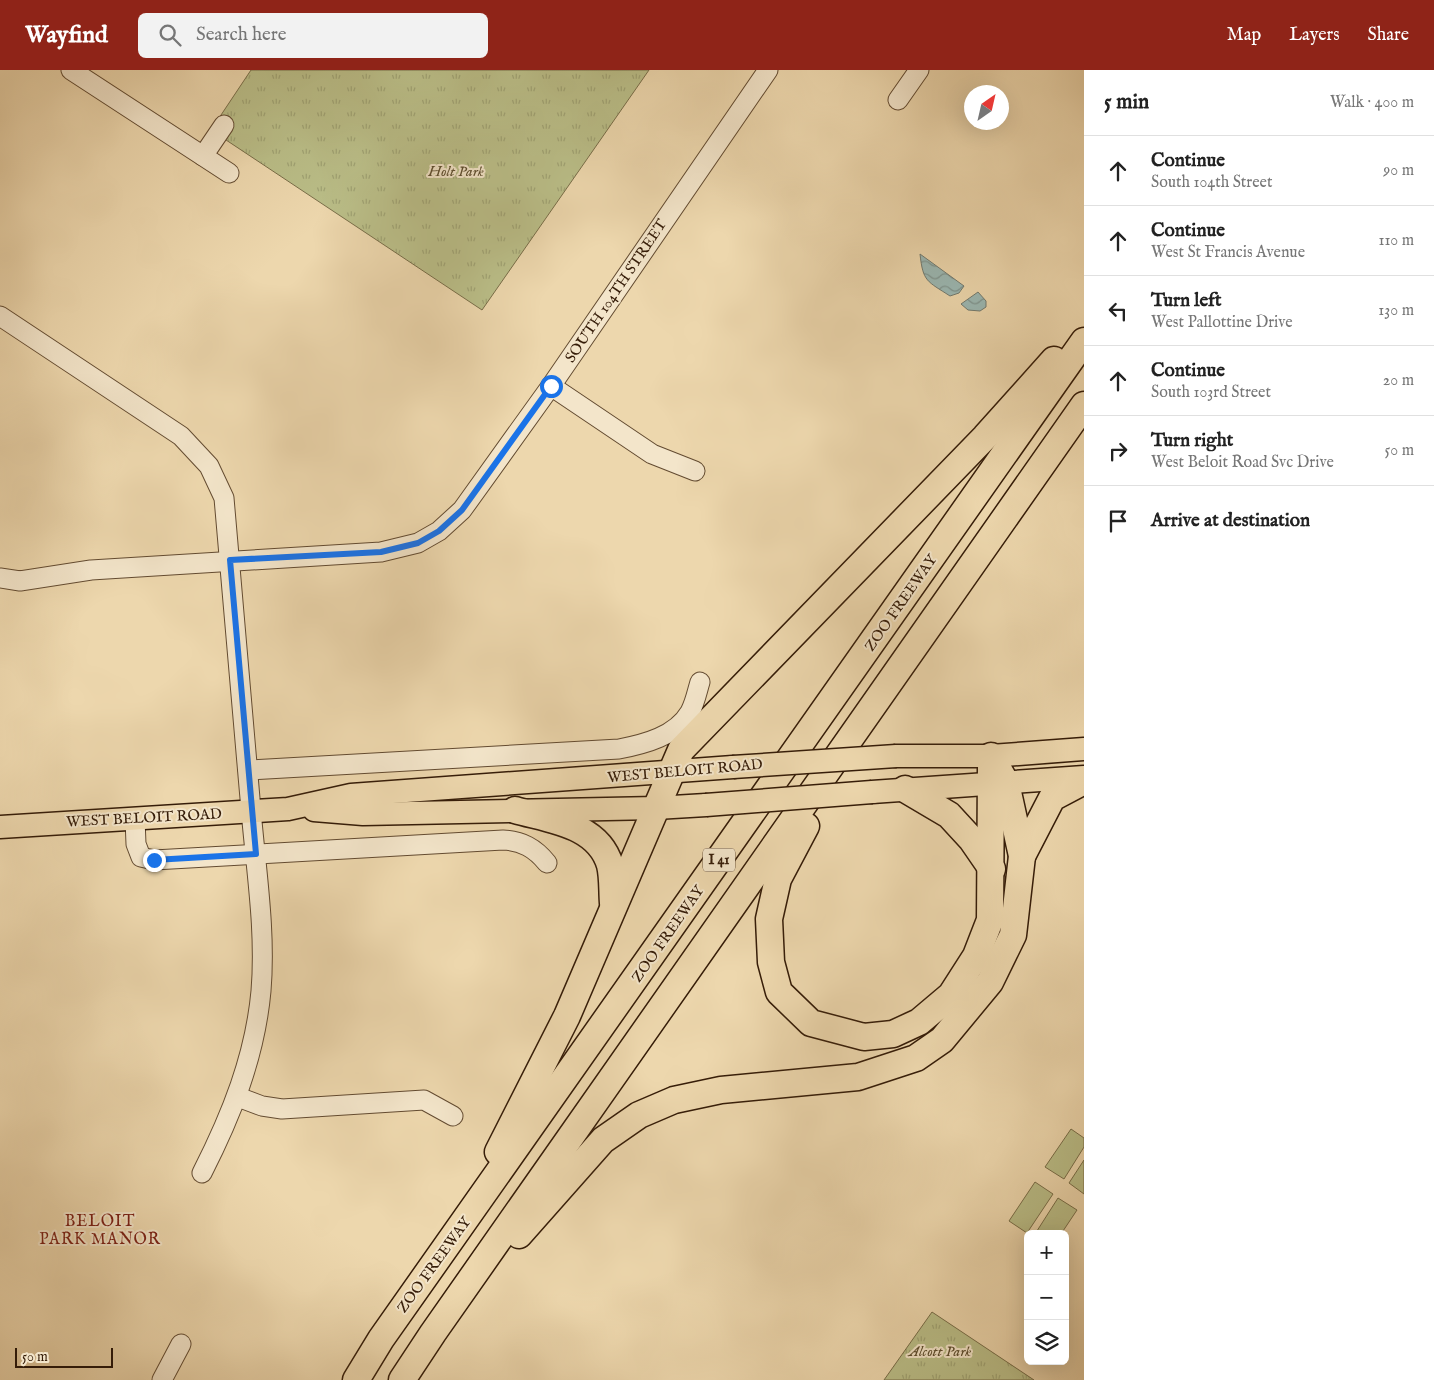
<!DOCTYPE html>
<meta charset="utf-8">
<style>
body{margin:0;font-family:"IM FELL English",serif;background:#f2f2f2;color:#222}
.controls{position:absolute;right:15px;bottom:15px;display:grid;overflow:hidden;border-radius:8px;box-shadow:0 5px 20px #0002}
.controls button{width:45px;height:45px;display:grid;place-items:center;padding:0;border:0;border-bottom:1px solid #e0e0e0;background:#fff;color:#222;font:25px sans-serif}
.compass{position:absolute;left:964px;top:15px;width:45px;height:45px;border-radius:50%;background:#fff;box-shadow:0 5px 20px #0002;rotate:34deg}
.scale{position:absolute;left:15px;bottom:12px;width:98px;box-sizing:border-box;padding-left:5px;border:2px solid #351c08;border-top:0;font-size:14px;line-height:18px;white-space:nowrap;color:#351c08;-webkit-text-stroke:4px #f3e5ca;paint-order:stroke}
.stop{position:absolute;width:15px;height:15px;margin:-11px;border:4px solid #1a73e8;border-radius:50%;background:#fff}
.stop.end{background:#1a73e8;border-color:#fff;box-shadow:0 1px 5px #0008}
.list{margin:0;padding:0;list-style:none}
h2{display:flex;justify-content:space-between;align-items:center;height:65px;margin:0;padding:0 20px;font-size:21px}
h2 small{font-size:16px;font-weight:400;color:#767676}
.list li{display:grid;grid-template-columns:32px 1fr auto;gap:15px;align-items:center;box-sizing:border-box;height:70px;padding:0 20px;border-top:1px solid #e0e0e0}
.list b{display:block;font-size:19px;white-space:nowrap}
.list p{margin:0;font-size:16px;white-space:nowrap;color:#767676}
.list em{font-size:16px;font-style:normal;color:#767676}
.icon{flex:none;width:28px;height:28px;fill:none;stroke:currentColor;stroke-width:2;stroke-linecap:round;stroke-linejoin:round}
.map{position:relative;flex:none;width:1084px;height:1310px;overflow:hidden}
header{display:flex;align-items:center;gap:30px;box-sizing:border-box;height:70px;padding:0 25px;background:#8f2418;color:#fff}
header strong{font-size:24px}
nav{display:flex;gap:28px;margin-inline-start:auto;font-size:18px}
.search{width:350px;height:45px;background:#f2f2f2;display:flex;align-items:center;gap:12px;box-sizing:border-box;padding:0 18px;border-radius:8px;color:#767676;font-size:19px}
main{display:flex}
aside{flex:1;background:#fff}
.map>svg:first-child{display:block}
.park{fill:url(#park-tufts);stroke:#786d48}
.garden{fill:#babe88;stroke:#786d48}
.water{fill:url(#water-waves);stroke:#727a6f}
.lines{fill:none;stroke-linecap:round;stroke-linejoin:round}
.minor-casing{stroke:#634b31;stroke-width:21}
.major-casing{stroke:#351c08;stroke-width:25}
.highway-casing{stroke:#351c08;stroke-width:29}
.minor{stroke:#f3e5ca;stroke-width:19}
.major{stroke:#edd7ad;stroke-width:22}
.highway{stroke:#edd7ad;stroke-width:26}
.major-bridge-casing{stroke:#351c08;stroke-width:25;stroke-linecap:butt}
.major-bridge{stroke:#edd7ad;stroke-width:22}
.route{stroke:#1a73e8;stroke-width:6}
.labels{text-anchor:middle;dominant-baseline:central;stroke-width:4;stroke-linejoin:round;paint-order:stroke}
.shield{fill:#f3e5ca;stroke:#6e5842;stroke-width:1}
.shield-label{font-size:14px;font-weight:bold;fill:#351c08}
.park-label{font-size:15px;font-style:italic;fill:#5d4d2e;stroke:#f3e5ca}
.street-label{font-size:15px;fill:#351c08;stroke:#f3e5ca}
.neighbourhood-label{font-size:16px;letter-spacing:1px;fill:#7a1f14;stroke:#f3e5ca}
</style>
<header>
<strong>Wayfind</strong>
<div class="search"><svg class="icon" aria-label="search" viewBox="0 0 24 24"><circle cx="10" cy="10" r="6"/><path d="M15 15l6 6"/></svg>Search here</div>
<nav><a>Map</a><a>Layers</a><a>Share</a></nav>
</header>
<main>
<div class="map">
<svg width="1084" height="1310" viewBox="0 0 1084 1310">
<defs>
<pattern id="park-tufts" width="24" height="20" patternUnits="userSpaceOnUse" patternTransform="scale(1.25)"><rect width="24" height="20" fill="#babe88"/><path d="M3 7l-1-3M5 7V3M7 7l1-3M15 17l-1-3M17 17v-4M19 17l1-3" fill="none" stroke="#a0a374"/></pattern>
<pattern id="water-waves" width="16" height="10" patternUnits="userSpaceOnUse" patternTransform="scale(1.25)"><rect width="16" height="10" fill="#9bb8b3"/><path d="M0 5q4-4 8 0t8 0" fill="none" stroke="#7f9590"/></pattern>
</defs>
<rect width="100%" height="100%" fill="#edd7ad"/>
<filter id="stains"><feTurbulence type="fractalNoise" baseFrequency=".004" numOctaves="4"/><feColorMatrix values="0 0 0 0 .2 0 0 0 0 .09 0 0 0 0 .02 0 0 0 .5 -.17"/></filter>
<radialGradient id="worn" r=".72"><stop offset=".6" stop-color="#630" stop-opacity="0"/><stop offset="1" stop-color="#630" stop-opacity=".3"/></radialGradient>
<g class="park">
<polygon points="251,0 649,0 482,240 211,60"/>
<polygon points="932,1242 1034,1310 884,1310"/>
</g>
<g class="garden">
<polygon points="1071,1059 1084,1068 1084,1077 1064,1109 1045,1097"/>
<polygon points="1084,1090 1084,1124 1069,1113"/>
<polygon points="1035,1112 1053,1124 1027,1163 1009,1151"/>
<polygon points="1058,1128 1077,1140 1061,1164 1035,1164"/>
</g>
<g class="water">
<path d="M920,184L964,216L959,223L950,226C927,211 923,212 920,184Z"/>
<polygon points="978,222 986,231 986,237 980,241 968,240 961,234"/>
</g>
<g class="lines">
<g class="minor-casing">
<g id="minor">
<polyline points="71,0 229,103"/>
<polyline points="898,30 919,0"/>
<polyline points="203,86 224,55"/>
<path d="M0,246L181,366L209,396L224,428C233,532 242,636 251,740C256,800 266,861 261,921C255,987 231,1046 202,1103"/>
<polyline points="551,316 652,384 695,401"/>
<polyline points="0,508 20,511 91,500 381,482 418,473 439,461 462,440 551,316 768,0"/>
<path d="M248,700L619,679C645,674 676,666 690,642C695,633 697,622 700,612"/>
<path d="M135,749L136,774L141,787L154,790L503,770C522,771 535,778 547,793"/>
<polyline points="238,1027 262,1036 282,1039 424,1030 453,1046"/>
<polyline points="162,1310 181,1274"/>
</g>
</g>
<g class="major-casing">
<g id="major">
<polyline points="896,686 991,686 1084,679"/>
<polyline points="872,722 1084,707"/>
<polyline points="314,740 363,744 656,738 706,735"/>
<polyline points="0,757 288,739 351,725 733,697"/>
</g>
</g>
<g class="highway-casing">
<g id="highway">
<polyline points="905,719 949,745 972,770 992,799"/>
<path d="M515,740C550,750 598,754 610,795C613,807 612,821 613,833"/>
<polyline points="806,756 778,809 769,849 771,892 779,922 811,953 864,967 893,964 919,952 951,925 976,886 990,850 991,698"/>
<polyline points="1022,786 1052,728 1084,711"/>
<polyline points="498,1082 567,946 681,680 985,367 1054,290"/>
<polyline points="519,1165 603,1070 639,1045 674,1030 721,1020 858,1007 916,988 942,970 990,912 1013,865 1022,786 1006,713 991,686"/>
<polyline points="356,1310 381,1269 1084,271"/>
<polyline points="402,1310 433,1263 1084,335"/>
</g>
</g>
<use href="#minor" class="minor"/>
<use href="#major" class="major"/>
<use href="#highway" class="highway"/>
<g class="major-bridge-casing">
<g id="major-bridge">
<polyline points="733,697 896,686"/>
<polyline points="706,735 872,722"/>
</g>
</g>
<use href="#major-bridge" class="major-bridge"/>
</g>
<g class="lines">
<polyline class="route" points="154,790 256,784 230,490 381,482 418,473 439,461 462,440 551,316"/>
</g>
<g class="labels">
<rect class="shield" x="703" y="778.5" width="32" height="23" rx="4"/>
<g class="shield-label">
<text x="719" y="790">I 41</text>
</g>
<g class="park-label">
<text x="456" y="101">Holt Park</text>
<text x="940" y="1281">Alcott Park</text>
</g>
<g class="street-label">
<text transform="translate(616 221) rotate(-56)">SOUTH 104TH STREET</text>
<text transform="translate(901 533) rotate(-55)">ZOO FREEWAY</text>
<text transform="translate(685 701) rotate(-5)">WEST BELOIT ROAD</text>
<text transform="translate(144 748) rotate(-3)">WEST BELOIT ROAD</text>
<text transform="translate(668 864) rotate(-55)">ZOO FREEWAY</text>
<text transform="translate(434 1195) rotate(-54)">ZOO FREEWAY</text>
</g>
<g class="neighbourhood-label">
<text x="100" y="1152">BELOIT<tspan x="100" dy="18">PARK MANOR</tspan></text>
</g>
</g>
<rect width="100%" height="100%" filter="url(#stains)"/>
<rect width="100%" height="100%" fill="url(#worn)"/>
</svg>
<div class="controls">
<button>+</button>
<button>−</button>
<button><svg class="icon" aria-label="layers" viewBox="0 0 24 24"><path d="M12 4l9 5-9 5-9-5zM3 14l9 5 9-5"/></svg></button>
</div>
<svg class="compass" viewBox="-18 -18 36 36"><path d="M0-13l5 13h-10z" fill="#e53935"/><path d="M0 13l5-13h-10z" fill="#767676"/></svg>
<div class="scale">50 m</div>
<div class="stop" style="left:551px;top:316px"></div>
<div class="stop end" style="left:154px;top:790px"></div>
</div>
<aside>
<h2>5 min<small>Walk · 400 m</small></h2>
<ul class="list">
<li><svg class="icon" aria-label="ahead" viewBox="0 0 24 24"><path d="M12 20V5M6 11l6-6 6 6"/></svg><div><b>Continue</b><p>South 104th Street</p></div><em>90 m</em></li>
<li><svg class="icon" aria-label="ahead" viewBox="0 0 24 24"><path d="M12 20V5M6 11l6-6 6 6"/></svg><div><b>Continue</b><p>West St Francis Avenue</p></div><em>110 m</em></li>
<li><svg class="icon" aria-label="left" viewBox="0 0 24 24"><path d="M17 20v-9H6M10 6l-5 5 5 5"/></svg><div><b>Turn left</b><p>West Pallottine Drive</p></div><em>130 m</em></li>
<li><svg class="icon" aria-label="ahead" viewBox="0 0 24 24"><path d="M12 20V5M6 11l6-6 6 6"/></svg><div><b>Continue</b><p>South 103rd Street</p></div><em>20 m</em></li>
<li><svg class="icon" aria-label="right" viewBox="0 0 24 24"><path d="M7 20v-9h11M14 6l5 5-5 5"/></svg><div><b>Turn right</b><p>West Beloit Road Svc Drive</p></div><em>50 m</em></li>
<li><svg class="icon" aria-label="arrive" viewBox="0 0 24 24"><path d="M6 21V4h12l-3 4 3 4H6"/></svg><div><b>Arrive at destination</b></div></li>
</ul>
</aside>
</main>
